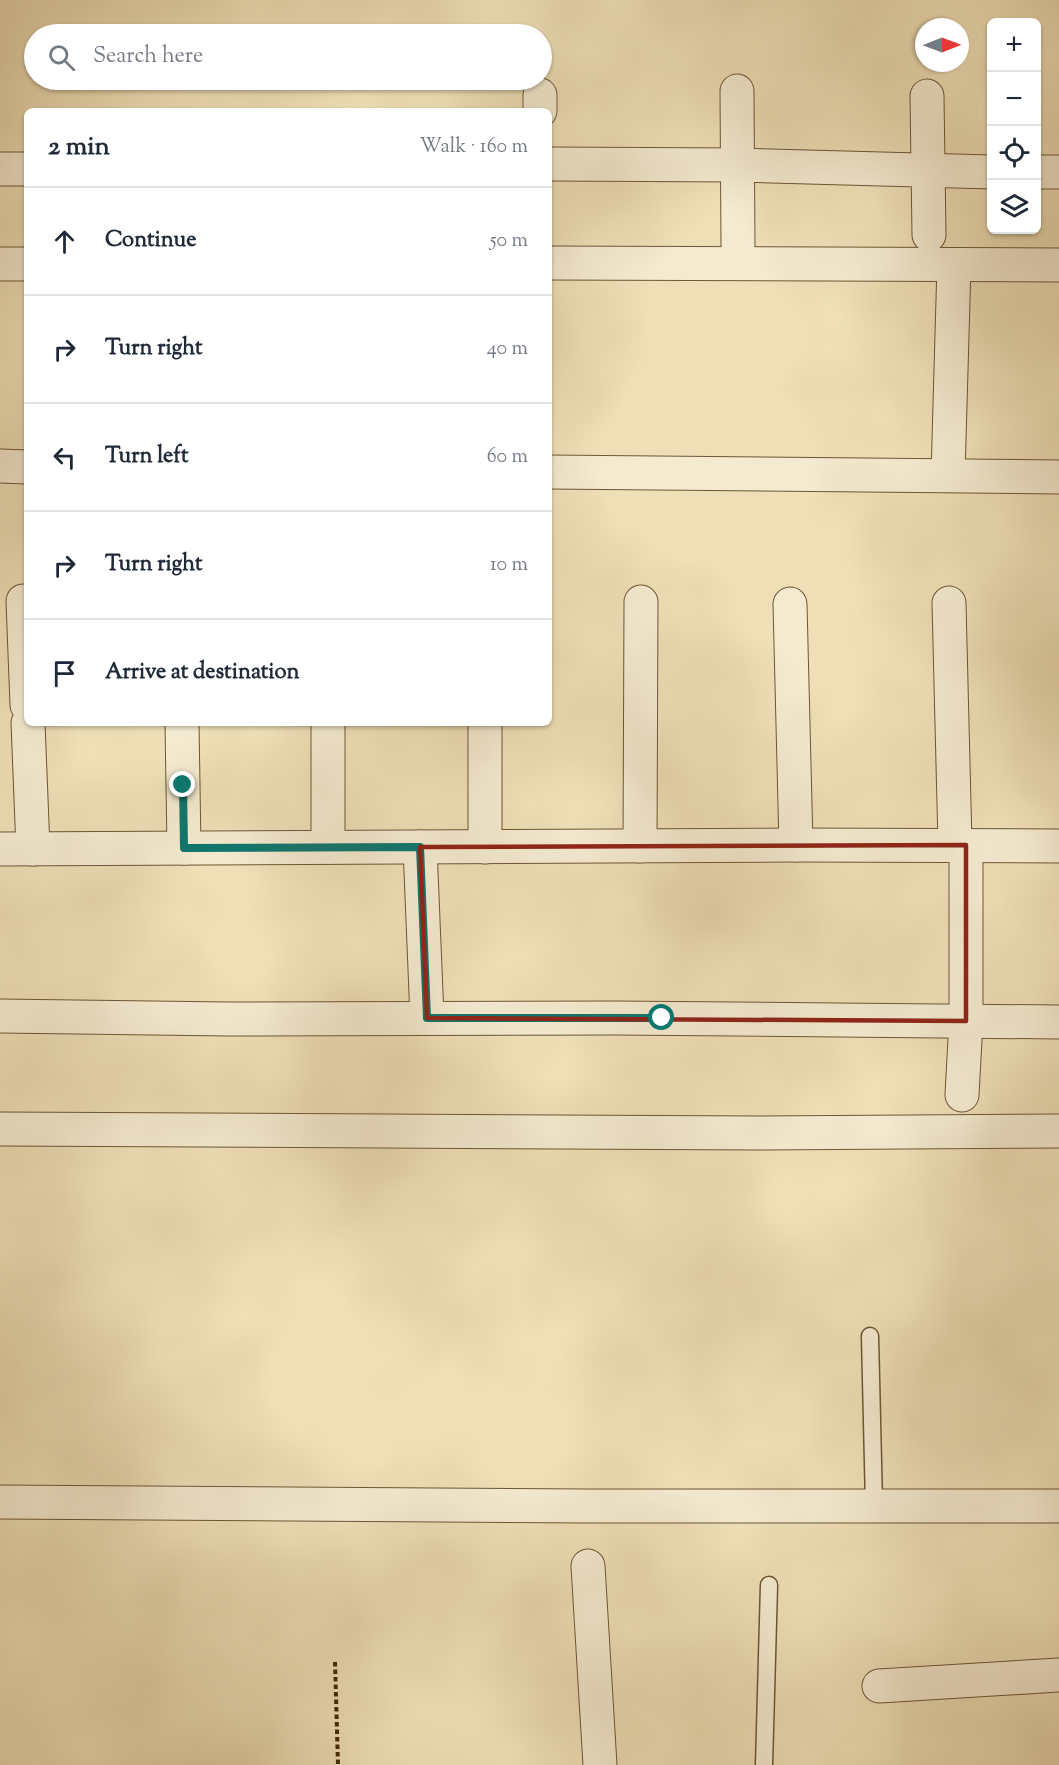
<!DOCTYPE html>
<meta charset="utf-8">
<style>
body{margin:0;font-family:"Sorts Mill Goudy",serif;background:#f2f2f3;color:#1f2937}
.controls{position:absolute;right:18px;top:18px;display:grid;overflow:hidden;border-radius:9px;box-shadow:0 2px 4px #0004}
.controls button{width:54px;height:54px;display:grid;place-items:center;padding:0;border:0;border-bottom:2px solid #e0e1e3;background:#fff;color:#1f2937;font:30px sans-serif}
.compass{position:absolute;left:915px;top:18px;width:54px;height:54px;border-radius:50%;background:#fff;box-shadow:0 2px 4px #0004;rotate:89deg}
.stop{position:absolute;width:18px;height:18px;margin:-14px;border:4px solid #0f766e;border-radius:50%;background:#fff}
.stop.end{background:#0f766e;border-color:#fff;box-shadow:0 2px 6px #0008}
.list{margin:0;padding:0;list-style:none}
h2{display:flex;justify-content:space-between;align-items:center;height:78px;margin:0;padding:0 24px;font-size:26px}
h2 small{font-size:20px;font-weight:400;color:#747a83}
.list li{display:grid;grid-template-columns:39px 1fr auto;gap:18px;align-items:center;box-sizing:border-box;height:108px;padding:0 24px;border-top:2px solid #e0e1e3}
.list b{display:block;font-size:22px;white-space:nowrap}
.list em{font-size:20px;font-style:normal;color:#747a83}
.icon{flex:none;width:33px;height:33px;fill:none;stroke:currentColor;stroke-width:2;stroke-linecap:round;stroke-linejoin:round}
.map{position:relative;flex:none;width:1059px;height:1765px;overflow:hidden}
.search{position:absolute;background:#fff;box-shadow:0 2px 4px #0004;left:24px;top:24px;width:528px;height:66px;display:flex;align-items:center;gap:15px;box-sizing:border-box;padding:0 21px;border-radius:33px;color:#747a83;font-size:22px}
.panel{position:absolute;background:#fff;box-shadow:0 2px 4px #0004;left:24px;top:108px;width:528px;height:618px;border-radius:9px}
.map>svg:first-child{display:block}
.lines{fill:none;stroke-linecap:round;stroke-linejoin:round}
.lane-casing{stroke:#6d5634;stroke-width:19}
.street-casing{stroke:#6d5634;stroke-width:35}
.path{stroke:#422809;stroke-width:4;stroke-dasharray:4.5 3;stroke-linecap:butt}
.lane{stroke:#f4ead0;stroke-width:16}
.street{stroke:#f4ead0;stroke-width:33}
.route{stroke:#0f766e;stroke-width:8}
.marked{fill:none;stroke:#8f2418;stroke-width:4.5;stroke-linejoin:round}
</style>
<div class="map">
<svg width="1059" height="1765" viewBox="0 0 1059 1765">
<rect width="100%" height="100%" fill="#eedfb6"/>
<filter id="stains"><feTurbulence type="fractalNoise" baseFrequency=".00333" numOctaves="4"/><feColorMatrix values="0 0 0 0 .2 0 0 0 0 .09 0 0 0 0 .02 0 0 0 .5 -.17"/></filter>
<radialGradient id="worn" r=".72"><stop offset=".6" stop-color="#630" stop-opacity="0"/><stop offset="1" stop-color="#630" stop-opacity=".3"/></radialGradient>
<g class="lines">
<g class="lane-casing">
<g id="lane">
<polyline points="870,1336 874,1505"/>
<polyline points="764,1765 769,1585"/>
</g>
</g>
<g class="street-casing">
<g id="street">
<polyline points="737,91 738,246"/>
<polyline points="927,96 929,235"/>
<polyline points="540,111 540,95"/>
<polyline points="549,164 738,165 992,172"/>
<polyline points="0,169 27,169"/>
<polyline points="1036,172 1059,172"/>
<polyline points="549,263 1059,265"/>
<polyline points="0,264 27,264"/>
<polyline points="0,466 27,467"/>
<polyline points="549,472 1059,477"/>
<polyline points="948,475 954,265"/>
<polyline points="23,601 27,705"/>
<polyline points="949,603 955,844"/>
<polyline points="790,604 796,845"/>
<polyline points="28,723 33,849"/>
<polyline points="182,723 184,848"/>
<polyline points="485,723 485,847"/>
<polyline points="640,846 641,602"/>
<polyline points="328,847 328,723"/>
<polyline points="420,847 427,1018"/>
<polyline points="0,849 796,845 1059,846"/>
<polyline points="0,1016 228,1019 615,1018 1059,1022"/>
<polyline points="962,1095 966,1021 966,845"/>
<polyline points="0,1129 759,1133 1059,1131"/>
<polyline points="0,1502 586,1506 1059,1506"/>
<polyline points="588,1566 600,1765"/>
<polyline points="879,1686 1059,1675"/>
</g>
</g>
<polyline class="path" points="335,1662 338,1765"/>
<use href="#lane" class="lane"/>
<use href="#street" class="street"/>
</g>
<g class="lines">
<polyline class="route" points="183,785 184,848 420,847 427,1018 662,1018"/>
</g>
<path class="marked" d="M966,845V1021L427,1018L420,847Z"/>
<rect width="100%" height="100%" filter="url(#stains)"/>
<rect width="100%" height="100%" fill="url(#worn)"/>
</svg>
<div class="controls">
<button>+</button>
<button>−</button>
<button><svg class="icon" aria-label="locate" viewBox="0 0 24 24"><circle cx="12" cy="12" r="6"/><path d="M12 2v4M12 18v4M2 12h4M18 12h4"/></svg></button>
<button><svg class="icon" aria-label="layers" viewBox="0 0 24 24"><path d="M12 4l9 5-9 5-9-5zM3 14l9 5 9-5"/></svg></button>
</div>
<svg class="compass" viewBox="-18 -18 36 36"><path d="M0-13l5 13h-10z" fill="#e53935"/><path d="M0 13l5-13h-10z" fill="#747a83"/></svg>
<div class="stop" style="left:662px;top:1018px"></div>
<div class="stop end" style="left:183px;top:785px"></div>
<div class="search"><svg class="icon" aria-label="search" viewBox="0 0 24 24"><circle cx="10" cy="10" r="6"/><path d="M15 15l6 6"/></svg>Search here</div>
<section class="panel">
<h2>2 min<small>Walk · 160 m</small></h2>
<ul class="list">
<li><svg class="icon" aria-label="ahead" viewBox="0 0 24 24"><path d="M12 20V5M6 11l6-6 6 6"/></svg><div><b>Continue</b></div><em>50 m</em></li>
<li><svg class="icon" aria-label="right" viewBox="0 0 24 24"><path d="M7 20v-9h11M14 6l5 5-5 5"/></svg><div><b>Turn right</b></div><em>40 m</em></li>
<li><svg class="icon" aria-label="left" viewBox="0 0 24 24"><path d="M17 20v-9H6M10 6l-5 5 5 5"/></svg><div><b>Turn left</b></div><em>60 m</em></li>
<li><svg class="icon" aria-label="right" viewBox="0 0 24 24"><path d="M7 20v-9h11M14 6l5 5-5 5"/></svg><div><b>Turn right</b></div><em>10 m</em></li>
<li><svg class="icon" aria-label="arrive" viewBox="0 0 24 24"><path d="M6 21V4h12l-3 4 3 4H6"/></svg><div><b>Arrive at destination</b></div></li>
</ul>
</section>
</div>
